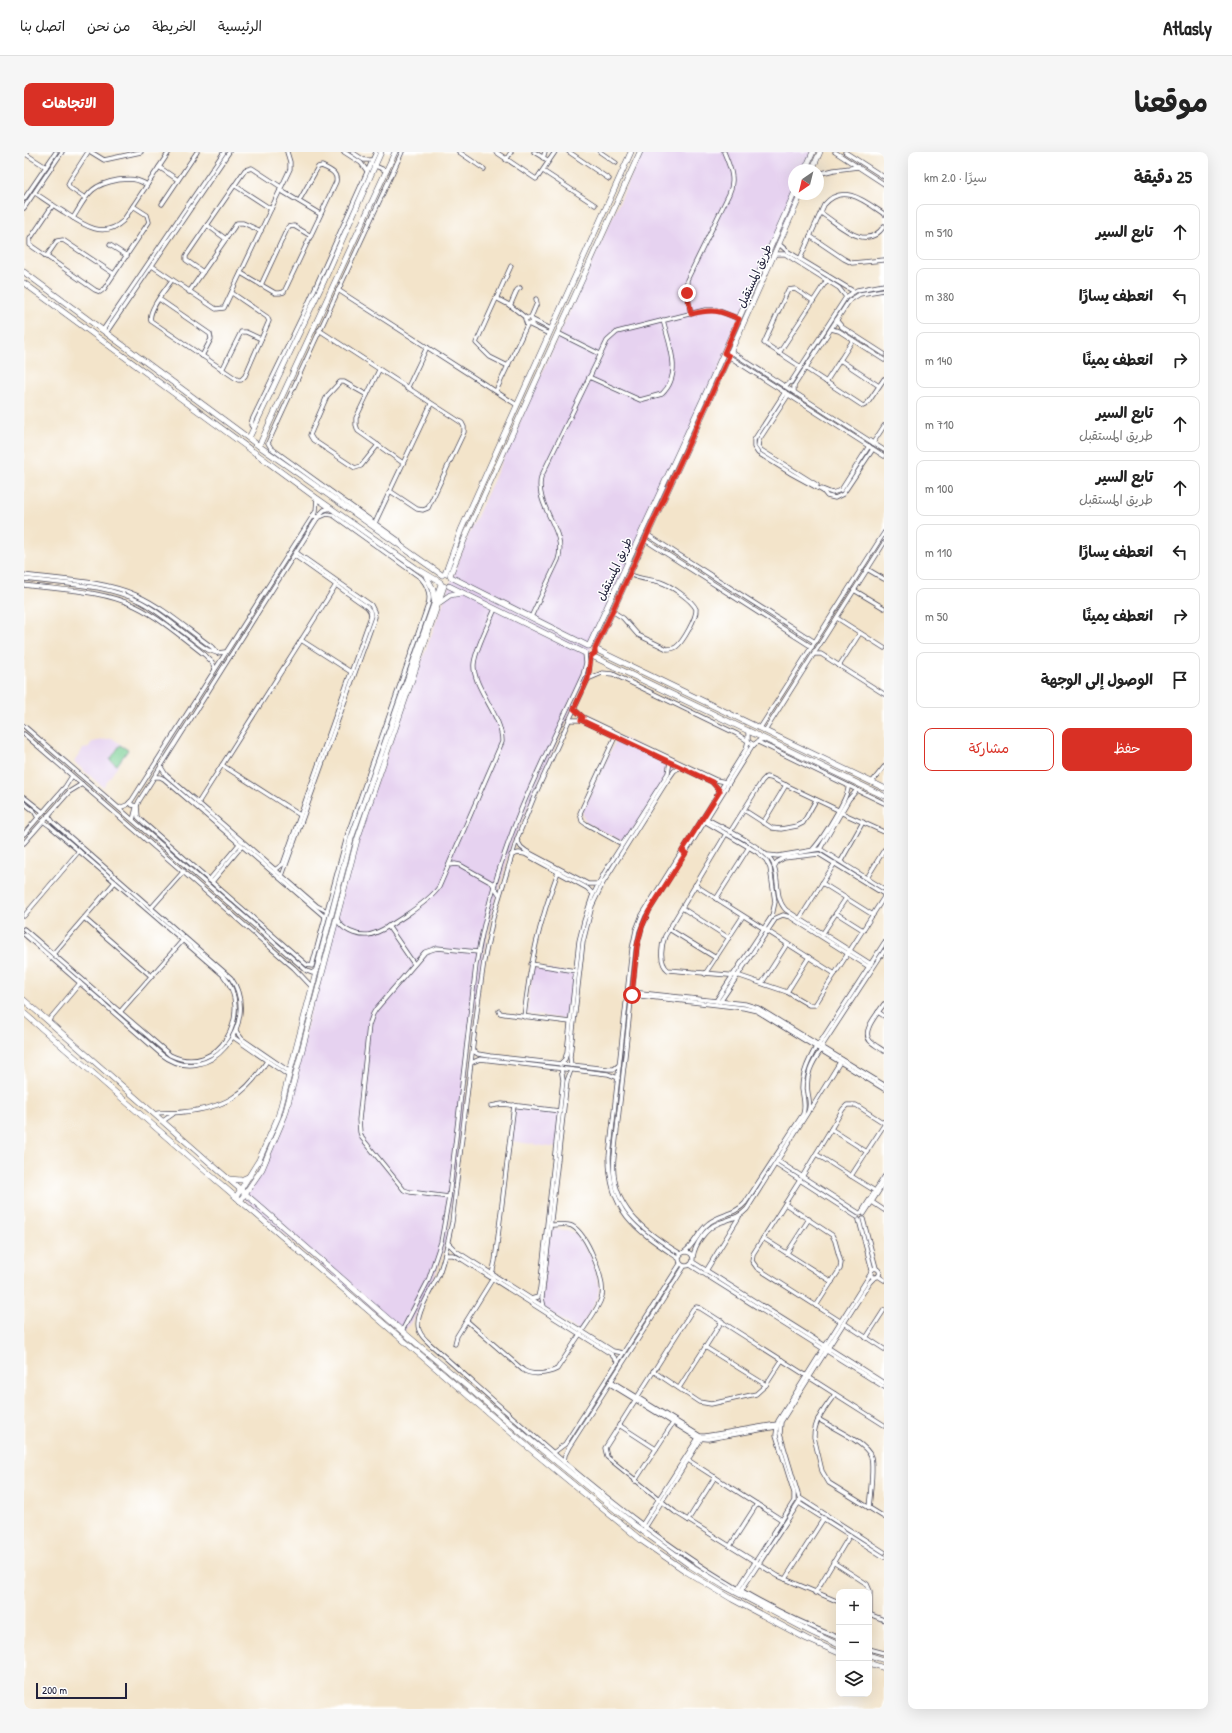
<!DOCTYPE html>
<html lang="ar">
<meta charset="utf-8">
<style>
body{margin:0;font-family:"Patrick Hand","Playpen Sans Arabic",sans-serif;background:#f6f6f6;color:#222;direction:rtl}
.controls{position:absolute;right:12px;bottom:12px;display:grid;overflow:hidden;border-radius:8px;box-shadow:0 4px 16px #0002}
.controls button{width:36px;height:36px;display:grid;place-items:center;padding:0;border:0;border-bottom:1px solid #e0e0e0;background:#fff;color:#222;font:20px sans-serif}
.compass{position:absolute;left:764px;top:12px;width:36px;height:36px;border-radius:50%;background:#fff;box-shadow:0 4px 16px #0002;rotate:215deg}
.scale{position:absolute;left:12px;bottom:10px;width:91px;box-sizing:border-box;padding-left:4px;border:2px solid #22223b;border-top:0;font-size:11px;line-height:14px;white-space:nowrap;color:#22223b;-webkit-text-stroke:3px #fff;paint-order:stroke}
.stop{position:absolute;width:12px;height:12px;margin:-9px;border:3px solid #d93025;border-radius:50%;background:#fff}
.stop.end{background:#d93025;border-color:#fff;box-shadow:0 1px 4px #0008}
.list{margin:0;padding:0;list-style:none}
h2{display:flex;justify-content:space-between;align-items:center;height:52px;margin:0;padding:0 16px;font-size:17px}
h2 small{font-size:13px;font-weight:400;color:#767676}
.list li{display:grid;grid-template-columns:26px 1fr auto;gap:12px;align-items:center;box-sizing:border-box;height:56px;margin:0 8px 8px;padding:0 8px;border:1px solid #e0e0e0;border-radius:8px}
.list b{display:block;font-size:15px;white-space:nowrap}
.list p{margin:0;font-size:13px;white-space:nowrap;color:#767676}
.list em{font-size:13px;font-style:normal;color:#767676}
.actions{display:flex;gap:8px;padding:12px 16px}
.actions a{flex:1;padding:9px 0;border:1px solid #d93025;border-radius:8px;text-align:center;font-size:14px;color:#d93025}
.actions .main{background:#d93025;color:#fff}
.icon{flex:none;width:22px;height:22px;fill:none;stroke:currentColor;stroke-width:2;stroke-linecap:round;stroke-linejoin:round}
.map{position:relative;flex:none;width:860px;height:1557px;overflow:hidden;direction:ltr;border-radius:8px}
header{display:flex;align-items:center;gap:24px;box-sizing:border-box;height:56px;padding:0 20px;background:#fff;border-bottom:1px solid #e0e0e0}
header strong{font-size:19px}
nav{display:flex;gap:22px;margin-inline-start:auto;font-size:14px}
.intro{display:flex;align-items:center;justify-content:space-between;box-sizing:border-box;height:96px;padding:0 24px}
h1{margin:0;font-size:28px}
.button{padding:10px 18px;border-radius:8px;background:#d93025;color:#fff;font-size:14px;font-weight:700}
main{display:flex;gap:24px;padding:0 24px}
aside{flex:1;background:#fff;border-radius:8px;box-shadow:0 4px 16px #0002}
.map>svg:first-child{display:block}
.built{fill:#e6d2f0}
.green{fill:#76cd92;stroke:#4c7866}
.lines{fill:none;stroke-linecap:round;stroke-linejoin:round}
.street-casing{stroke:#413f50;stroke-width:5}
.secondary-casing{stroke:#413f50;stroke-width:6}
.street{stroke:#fff;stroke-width:3.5}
.secondary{stroke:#fff;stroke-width:5}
.route{stroke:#d93025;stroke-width:5}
.labels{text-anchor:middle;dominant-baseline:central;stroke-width:3;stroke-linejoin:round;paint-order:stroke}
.street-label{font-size:12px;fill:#22223b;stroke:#fff}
</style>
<header>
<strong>Atlasly</strong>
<nav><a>الرئيسية</a><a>الخريطة</a><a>من نحن</a><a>اتصل بنا</a></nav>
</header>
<div class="intro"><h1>موقعنا</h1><a class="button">الاتجاهات</a></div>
<main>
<aside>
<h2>25 دقيقة<small>سيرًا · 2.0 km</small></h2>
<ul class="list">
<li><svg class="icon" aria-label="ahead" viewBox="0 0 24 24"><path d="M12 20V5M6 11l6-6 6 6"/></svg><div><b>تابع السير</b></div><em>510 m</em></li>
<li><svg class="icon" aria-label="left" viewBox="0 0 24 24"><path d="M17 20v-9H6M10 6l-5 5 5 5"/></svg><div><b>انعطف يسارًا</b></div><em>380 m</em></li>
<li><svg class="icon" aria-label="right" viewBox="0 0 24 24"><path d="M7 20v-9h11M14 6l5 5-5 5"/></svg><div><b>انعطف يمينًا</b></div><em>140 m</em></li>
<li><svg class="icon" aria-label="ahead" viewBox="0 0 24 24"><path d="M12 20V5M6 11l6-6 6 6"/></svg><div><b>تابع السير</b><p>طريق المستقبل</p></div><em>710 m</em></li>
<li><svg class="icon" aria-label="ahead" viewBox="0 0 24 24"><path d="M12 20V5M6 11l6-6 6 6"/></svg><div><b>تابع السير</b><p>طريق المستقبل</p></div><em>100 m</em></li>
<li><svg class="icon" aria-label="left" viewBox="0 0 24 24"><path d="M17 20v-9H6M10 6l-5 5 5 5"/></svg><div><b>انعطف يسارًا</b></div><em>110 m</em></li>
<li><svg class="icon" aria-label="right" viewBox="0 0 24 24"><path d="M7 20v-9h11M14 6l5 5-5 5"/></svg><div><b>انعطف يمينًا</b></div><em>50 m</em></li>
<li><svg class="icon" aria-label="arrive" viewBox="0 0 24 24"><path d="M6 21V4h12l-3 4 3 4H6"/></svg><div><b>الوصول إلى الوجهة</b></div></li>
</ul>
<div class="actions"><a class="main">حفظ</a><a>مشاركة</a></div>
</aside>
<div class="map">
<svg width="860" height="1557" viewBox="0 0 860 1557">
<rect width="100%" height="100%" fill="#fff"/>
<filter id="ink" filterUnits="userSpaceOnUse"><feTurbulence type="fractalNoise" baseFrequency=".025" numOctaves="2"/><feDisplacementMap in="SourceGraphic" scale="8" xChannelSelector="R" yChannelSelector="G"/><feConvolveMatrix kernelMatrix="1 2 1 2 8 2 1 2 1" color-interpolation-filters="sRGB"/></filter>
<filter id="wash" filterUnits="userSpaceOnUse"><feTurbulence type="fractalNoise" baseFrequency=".012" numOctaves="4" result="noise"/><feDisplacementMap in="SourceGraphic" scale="16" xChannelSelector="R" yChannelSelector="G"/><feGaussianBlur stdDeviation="0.9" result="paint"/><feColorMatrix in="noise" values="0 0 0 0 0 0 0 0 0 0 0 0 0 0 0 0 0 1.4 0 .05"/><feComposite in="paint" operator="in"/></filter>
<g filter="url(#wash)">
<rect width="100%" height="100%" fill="#f3e4ca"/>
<g class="built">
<polygon points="618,0 792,0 784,18 770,18 770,42 773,42 703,200 565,500 562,524 488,691 466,768 456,819 423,1086 414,1115 402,1143 392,1163 378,1182 217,1045 232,1023 248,991 258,968 331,687 444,384"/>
<polygon points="594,584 652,612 601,691 563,671 560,666 558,659"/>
<polygon points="88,586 105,598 79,635 50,610 59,597 64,596 68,590"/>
<polygon points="509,815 553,822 548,868 503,862"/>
<polygon points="491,956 537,960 533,996 487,989"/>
<polygon points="525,1077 544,1078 552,1082 567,1104 572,1121 575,1133 574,1145 555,1179 513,1153 518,1140"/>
</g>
<polygon class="green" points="96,593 104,598 93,613 86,608"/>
</g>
<g filter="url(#ink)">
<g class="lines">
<g class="street-casing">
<g id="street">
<polyline points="67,0 80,8 117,0"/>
<polyline points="320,0 337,11 343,19"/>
<polyline points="328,0 340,8 348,8"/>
<polyline points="435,0 460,17"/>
<polyline points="472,0 512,27 514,25 531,0"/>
<polyline points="510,0 525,9"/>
<polyline points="545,0 585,27"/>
<polyline points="576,0 592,11"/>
<polyline points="811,0 860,32"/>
<polyline points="821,0 860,25"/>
<polyline points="0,1 22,15"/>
<polyline points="519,6 521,0"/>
<polyline points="482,8 487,0"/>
<polyline points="349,13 363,19"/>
<polyline points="135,15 154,28"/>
<polyline points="519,19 571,53"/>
<polyline points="794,22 810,18 834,15"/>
<polyline points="210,33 247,57"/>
<polyline points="256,38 296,62"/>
<path d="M11,41C20,47 30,54 40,60C58,72 79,88 99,69L145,0"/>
<polyline points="61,46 46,36 44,32 46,28 64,0"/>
<polyline points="0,47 32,0"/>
<polyline points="138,52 173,0"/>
<polyline points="29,53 6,87 6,93 71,138 76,140 80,137 125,70 123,63 109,54"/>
<polyline points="0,56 38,0"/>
<path d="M797,61C816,73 842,101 860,74"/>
<path d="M49,66C63,44 65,33 94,28C106,27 112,26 123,33"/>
<polyline points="183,73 202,87"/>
<polyline points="786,84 820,107 828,111 860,108"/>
<polyline points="755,92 763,99 829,139"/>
<polyline points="86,93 103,104"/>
<polyline points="750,102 761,102 815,136 822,145"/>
<polyline points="22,105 33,89 39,88 90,122"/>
<path d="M776,107L800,53C819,30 842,50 860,62"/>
<polyline points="128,114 192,157 200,156 266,17 266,10 263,0"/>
<polyline points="179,120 162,108 162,104 221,18 228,16 257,35"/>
<path d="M217,121L251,141H256L260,140L312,30C314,20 305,18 298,14L294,15L275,49"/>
<path d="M148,128C142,137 123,159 127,169L214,228H217L221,224L245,169L243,165L208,141"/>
<polyline points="237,133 264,75 270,74 287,84"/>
<polyline points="314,138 493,253"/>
<polyline points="165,140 213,71 219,71 237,79"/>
<polyline points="472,146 487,154 502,166"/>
<polyline points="135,147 186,182 187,187 178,204"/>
<polyline points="486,154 493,138 496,136"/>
<path d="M667,162L663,141V128L705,42C712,27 706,15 700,0"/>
<polyline points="507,165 509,171 503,173 501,167 507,165 513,151 512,147"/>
<polyline points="509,168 527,177"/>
<polyline points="812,168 818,175 860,202"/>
<polyline points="506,173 525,182"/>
<polyline points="807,177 815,179 860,208"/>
<polyline points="79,178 200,0"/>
<polyline points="295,178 438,271 440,275 440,280 404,356 399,358 393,357 366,339"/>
<polyline points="82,181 205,0"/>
<polyline points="534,181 576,202"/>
<polyline points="706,199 860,298"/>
<polyline points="755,201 803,128"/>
<polyline points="704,204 860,304"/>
<polyline points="816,208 855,234"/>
<polyline points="484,214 466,205 452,191 487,114"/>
<polyline points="777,215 740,191 764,138 771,137 789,149"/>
<polyline points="781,216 839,254 843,252 860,227"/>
<polyline points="198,218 217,180 222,180 237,187"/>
<polyline points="355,218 332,266 332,273 334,279 379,311"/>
<path d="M565,225L616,248L638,242C659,222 645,192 639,168"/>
<polyline points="802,230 829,188"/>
<polyline points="760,234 767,230 822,145 833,138 860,133"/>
<polyline points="383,237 403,195"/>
<polyline points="472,239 503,173"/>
<polyline points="761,240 730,288 730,295 734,301 768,322 799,339 803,344 811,346 819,342 849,297"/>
<polyline points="770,240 770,234 825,149 836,142 860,138"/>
<polyline points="765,242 735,288 734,294 737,298 793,333"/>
<polyline points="343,243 320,230 316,230 303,244 286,283 289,288 331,316 337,314 354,293"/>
<polyline points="229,276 227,273 228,268 283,154 352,0"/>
<polyline points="849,291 860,274"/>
<polyline points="798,337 808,341 817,338 845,294"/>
<polyline points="351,371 407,252"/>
<polyline points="624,383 791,490"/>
<polyline points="621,388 788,495"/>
<polyline points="378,395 374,388 247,296 244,291 378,0"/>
<polyline points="843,417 860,427"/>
<path d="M0,423C37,428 78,428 112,443C139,455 163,477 188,495L193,501"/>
<path d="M0,427C38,432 82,432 117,450C141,463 161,483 184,498L193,501L201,500"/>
<path d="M0,433C36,438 77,438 111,454C136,466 159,486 181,503L188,510L191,517"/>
<polyline points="830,438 860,456"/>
<path d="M588,459L599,466L614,483L643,497C646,497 649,497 652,495C659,490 673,465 672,457C668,448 646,433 636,430C625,427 617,428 605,422"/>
<path d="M507,465L534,408C544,379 510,355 517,325L583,189L593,180L681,158H693L715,167"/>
<polyline points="813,466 860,496"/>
<polyline points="277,488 327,520"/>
<polyline points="790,502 797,502 860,542"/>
<path d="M567,504L564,527L510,645L493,687L469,766L460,809L454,851L428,1070C424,1089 421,1107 414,1124C408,1137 394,1158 394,1172C394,1181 400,1186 406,1192C532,1303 656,1424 815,1486"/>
<polyline points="815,514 836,481"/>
<polyline points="564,527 578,521 589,522 713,582 730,593"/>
<polyline points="550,557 559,565 692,628 702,630"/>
<polyline points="545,568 557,568 688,630 696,639"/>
<polyline points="0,574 283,819 288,821 292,818"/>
<polyline points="736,576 860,381"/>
<polyline points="741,579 860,391"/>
<polyline points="0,582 270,816 288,835"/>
<polyline points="591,585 556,661 558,669 562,672 598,692"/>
<polyline points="734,590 860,651"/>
<polyline points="198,613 276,663"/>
<polyline points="137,615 142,623 293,754 303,759"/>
<polyline points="131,625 136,625 140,627 301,765"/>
<polyline points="848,630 860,615"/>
<polyline points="0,645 19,660"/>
<path d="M106,650L108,653L113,654L114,665L120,671L283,813L288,814L324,681L404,453C407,443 404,434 397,426L309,363L303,362L294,366L289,363"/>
<polyline points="0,651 10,659 14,666"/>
<polyline points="174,651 312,433"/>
<polyline points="95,656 103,653 108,648 292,359 293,347"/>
<polyline points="720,658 748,676 757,677 773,674 779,671 792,648"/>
<polyline points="818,661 860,680"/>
<path d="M683,667C699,676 742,696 749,711C756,726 750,746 762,758L847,812"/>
<polyline points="109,668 112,656 115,649 296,362 300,358 307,356"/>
<polyline points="682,670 733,700 742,708 746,716 751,750 748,764 692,849"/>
<polyline points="739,671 762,633"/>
<polyline points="706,680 738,629 742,625 747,626 814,658"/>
<polyline points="0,682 41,635 48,624"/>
<path d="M702,682L641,784C637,794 635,811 644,818L716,824L763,840L785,853H791L860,745"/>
<polyline points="493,688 497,695 502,699 564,732 574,732"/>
<polyline points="0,691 45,640 58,632"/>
<path d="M789,697C797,689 826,643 824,634"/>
<polyline points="796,697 825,647 833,638"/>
<polyline points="487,703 495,701 501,702 563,736 569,742"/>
<polyline points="744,703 754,704 796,697 860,737"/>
<polyline points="817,709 839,670"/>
<polyline points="425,713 431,712 436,713 468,731 475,742"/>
<polyline points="750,715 753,710 760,706 795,702 860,742"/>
<polyline points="251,718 259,712 347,464 346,459 343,455 271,404"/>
<polyline points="258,724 351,465 350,459 347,453 273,401"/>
<polyline points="843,726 860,698"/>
<polyline points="185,728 215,692"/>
<polyline points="188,730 218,694"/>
<polyline points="798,731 849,763"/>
<polyline points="671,733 811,822"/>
<polyline points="692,747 725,695"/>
<polyline points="128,755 160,719"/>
<polyline points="658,756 705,786"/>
<polyline points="812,761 839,778"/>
<polyline points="0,764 55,699"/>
<polyline points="60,766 127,824"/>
<polyline points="776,766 811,711"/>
<path d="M313,767C318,778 332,784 344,783C359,781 407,748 415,735L478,590C479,564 448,535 450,512C451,498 465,471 471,457"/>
<polyline points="364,774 390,812"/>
<path d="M0,777L146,903C195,927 231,860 199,823L26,674L19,669"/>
<polyline points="645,777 692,806"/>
<polyline points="799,781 822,746"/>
<path d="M0,782L137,902C185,940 238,870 207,826L29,670L24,663"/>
<polyline points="29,802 91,730"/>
<polyline points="507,812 552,819"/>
<polyline points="681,822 719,764"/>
<polyline points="738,831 763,792"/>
<polyline points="608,840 721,852 734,856 860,933"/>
<polyline points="763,840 785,805"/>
<polyline points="608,843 720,856 733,859 860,937"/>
<polyline points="696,850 752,766 759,763 766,765 845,815"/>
<path d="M860,852C854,861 837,879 846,889C850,893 856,896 860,899"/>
<polyline points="475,859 476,861 481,862 546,870"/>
<polyline points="96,860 159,788"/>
<polyline points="854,860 860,864"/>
<path d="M500,865C506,811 515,771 534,720"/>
<polyline points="24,869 56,831"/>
<polyline points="212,879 218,887 266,920"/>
<polyline points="209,885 265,924"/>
<polyline points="795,892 860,791"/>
<polyline points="798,894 860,799"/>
<polyline points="449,899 454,902 466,904 584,917 590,917 595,913"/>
<polyline points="447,911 456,907 465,908 584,922 594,926"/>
<polyline points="536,912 541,907 543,900 555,789 560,769 568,745 580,721 644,621 646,610"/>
<polyline points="547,913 546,905 559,790 568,754 579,731 641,632 650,619 656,615"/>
<polyline points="467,954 478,952 536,959"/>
<polyline points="787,957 816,910"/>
<path d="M131,962C140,959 149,962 159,960C200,956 221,944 243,909"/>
<polyline points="139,969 149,962"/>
<polyline points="807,977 843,1000"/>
<polyline points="792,1002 851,1039"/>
<polyline points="754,1009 835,1061"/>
<polyline points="751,1012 833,1065"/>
<polyline points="827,1024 860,973"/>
<polyline points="778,1025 819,957 823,953 832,953 860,971"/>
<polyline points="776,1028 729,1102 728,1109 733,1116 816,1169"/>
<polyline points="425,1045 386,1040 380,1038 338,986 336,980 335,968 345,873 349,862 352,857 401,800 413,796 454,800"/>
<polyline points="848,1050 860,1058"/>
<polyline points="761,1052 808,1083 811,1089 817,1111 816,1117 792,1154"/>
<polyline points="837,1061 860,1025"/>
<polyline points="840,1062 860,1031"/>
<polyline points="839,1067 852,1116"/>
<polyline points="835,1068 848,1118"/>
<path d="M527,1073C534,1073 542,1071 548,1074C563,1082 581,1127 578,1144C575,1156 565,1168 558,1179"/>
<polyline points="739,1086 808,1130"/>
<polyline points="424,1091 432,1099 589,1199 599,1201"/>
<circle cx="662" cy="1107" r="7"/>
<path d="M660,1100C671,1093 674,1079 685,1071C696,1062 711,1063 721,1051L779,962C782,953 779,945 778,937C778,921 785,908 792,895"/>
<polyline points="763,1101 785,1067"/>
<path d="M657,1102C619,1079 585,1054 590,1005L613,794L618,775L625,759L728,594L736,588L741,587"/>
<polyline points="421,1103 429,1103 439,1108 587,1202 594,1210"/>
<path d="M669,1105C671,1092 682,1076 695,1071C705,1067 715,1066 723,1057L784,960C787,953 785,948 784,941C781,924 788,911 797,898"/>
<path d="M654,1106C613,1078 585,1061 585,1005L608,797L612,778L618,763L722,597L724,589V579"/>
<polyline points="669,1110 860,1231"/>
<polyline points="666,1113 860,1235"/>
<circle cx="851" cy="1121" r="4.5"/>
<polyline points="682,1119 715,1065"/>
<polyline points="468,1122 471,1109 490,953"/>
<polyline points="854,1124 860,1128"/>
<polyline points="507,1147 514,1145 516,1136 539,928 537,916"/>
<polyline points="520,1155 518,1146 543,929 547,918"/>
<path d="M443,1169L499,1218C508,1224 523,1222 533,1217L556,1182"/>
<polyline points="820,1171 860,1197"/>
<path d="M378,1179L404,1129L417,1090L425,1045L452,813C461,759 477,706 498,655C517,610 539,567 559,523L562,511L561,501"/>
<polyline points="842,1186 860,1158"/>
<polyline points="431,1192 433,1184 469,1126"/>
<polyline points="681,1195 742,1233"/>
<polyline points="629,1219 675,1250 687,1252 732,1242 742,1233 758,1208"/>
<polyline points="587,1229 676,1284 681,1284 753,1272"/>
<polyline points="586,1232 674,1286 684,1287 752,1275"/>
<polyline points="655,1236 698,1169"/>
<path d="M811,1242C802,1255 790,1268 790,1285L798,1319L805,1331L860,1365"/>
<path d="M794,1267C807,1275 843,1291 847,1305C850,1316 846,1343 845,1356"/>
<polyline points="595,1273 632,1297"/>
<polyline points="529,1301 541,1292 656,1112"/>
<polyline points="664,1308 758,1368"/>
<polyline points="540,1310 541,1303 545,1295 660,1115"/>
<polyline points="611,1329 649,1271"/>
<polyline points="776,1346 860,1400"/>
<polyline points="775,1351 860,1405"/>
<polyline points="664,1368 691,1325"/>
<polyline points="618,1373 674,1286"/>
<polyline points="621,1376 677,1287"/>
<polyline points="706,1394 733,1352"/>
<polyline points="809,1410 843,1432 846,1439 846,1462"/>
<polyline points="761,1427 800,1366"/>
<polyline points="714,1437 770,1349 770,1341 752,1283 754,1269 847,1121"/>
<polyline points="717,1439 776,1349 756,1282 757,1270 846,1130 851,1125"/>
<polyline points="791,1441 826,1383"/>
<polyline points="815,1450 754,1424 651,1360 583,1305 581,1296 669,1157 672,1155 676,1156 860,1273"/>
<polyline points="845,1462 860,1468"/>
<polyline points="845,1497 860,1501"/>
</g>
</g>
<g class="secondary-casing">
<g id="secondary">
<polyline points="781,18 789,0"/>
<polyline points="788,18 796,0"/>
<polyline points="0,120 235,294 418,423"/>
<polyline points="0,131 291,345 392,416 416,430"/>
<polyline points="225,286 299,131 357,0"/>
<polyline points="235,294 371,0"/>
<polyline points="421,422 437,378 607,0"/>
<polyline points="426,423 443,381 616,0"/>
<polyline points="402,424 409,437 410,448"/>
<polyline points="427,425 564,494"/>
<polyline points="425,434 561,501"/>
<polyline points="416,450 426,443 437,441"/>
<polyline points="565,494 681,243 770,42"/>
<polyline points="571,497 686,246 777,42"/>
<polyline points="571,497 860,636"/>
<polyline points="568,504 860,644"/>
<polyline points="0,848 378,1179 506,1288 609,1372 667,1414 700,1434 787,1480 815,1493"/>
<polyline points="0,861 185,1022 511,1301 618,1389 663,1420 708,1447 783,1487 815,1501"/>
<polyline points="205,1027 217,1028 226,1024"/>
<polyline points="212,1045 235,1008 254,965 327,687 417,432"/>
<polyline points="216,1049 238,1017 261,963 333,688 420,434"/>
<polyline points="845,1503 860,1508"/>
<polyline points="845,1511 860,1516"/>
</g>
</g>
<use href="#street" class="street"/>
<use href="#secondary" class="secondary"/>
</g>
</g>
<g class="lines" filter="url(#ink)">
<path class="route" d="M608,843L613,794L618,775L625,759L662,701L658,699L696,639L688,630L557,568L559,565L550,557L564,527L567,504L571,501V497L705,204L700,201L715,167C695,158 688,157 667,162L663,141"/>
</g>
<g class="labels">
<g class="street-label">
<text transform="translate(730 124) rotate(-66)">طريق المستقبل</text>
<text transform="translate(590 417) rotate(-65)">طريق المستقبل</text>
</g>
</g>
</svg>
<div class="controls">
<button>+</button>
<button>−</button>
<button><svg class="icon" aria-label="layers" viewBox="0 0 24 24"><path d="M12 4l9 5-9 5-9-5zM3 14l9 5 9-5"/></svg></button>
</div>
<svg class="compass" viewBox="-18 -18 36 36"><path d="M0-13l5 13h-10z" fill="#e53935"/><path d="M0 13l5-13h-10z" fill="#767676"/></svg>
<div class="scale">200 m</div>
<div class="stop" style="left:608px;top:843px"></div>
<div class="stop end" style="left:663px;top:141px"></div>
</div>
</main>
